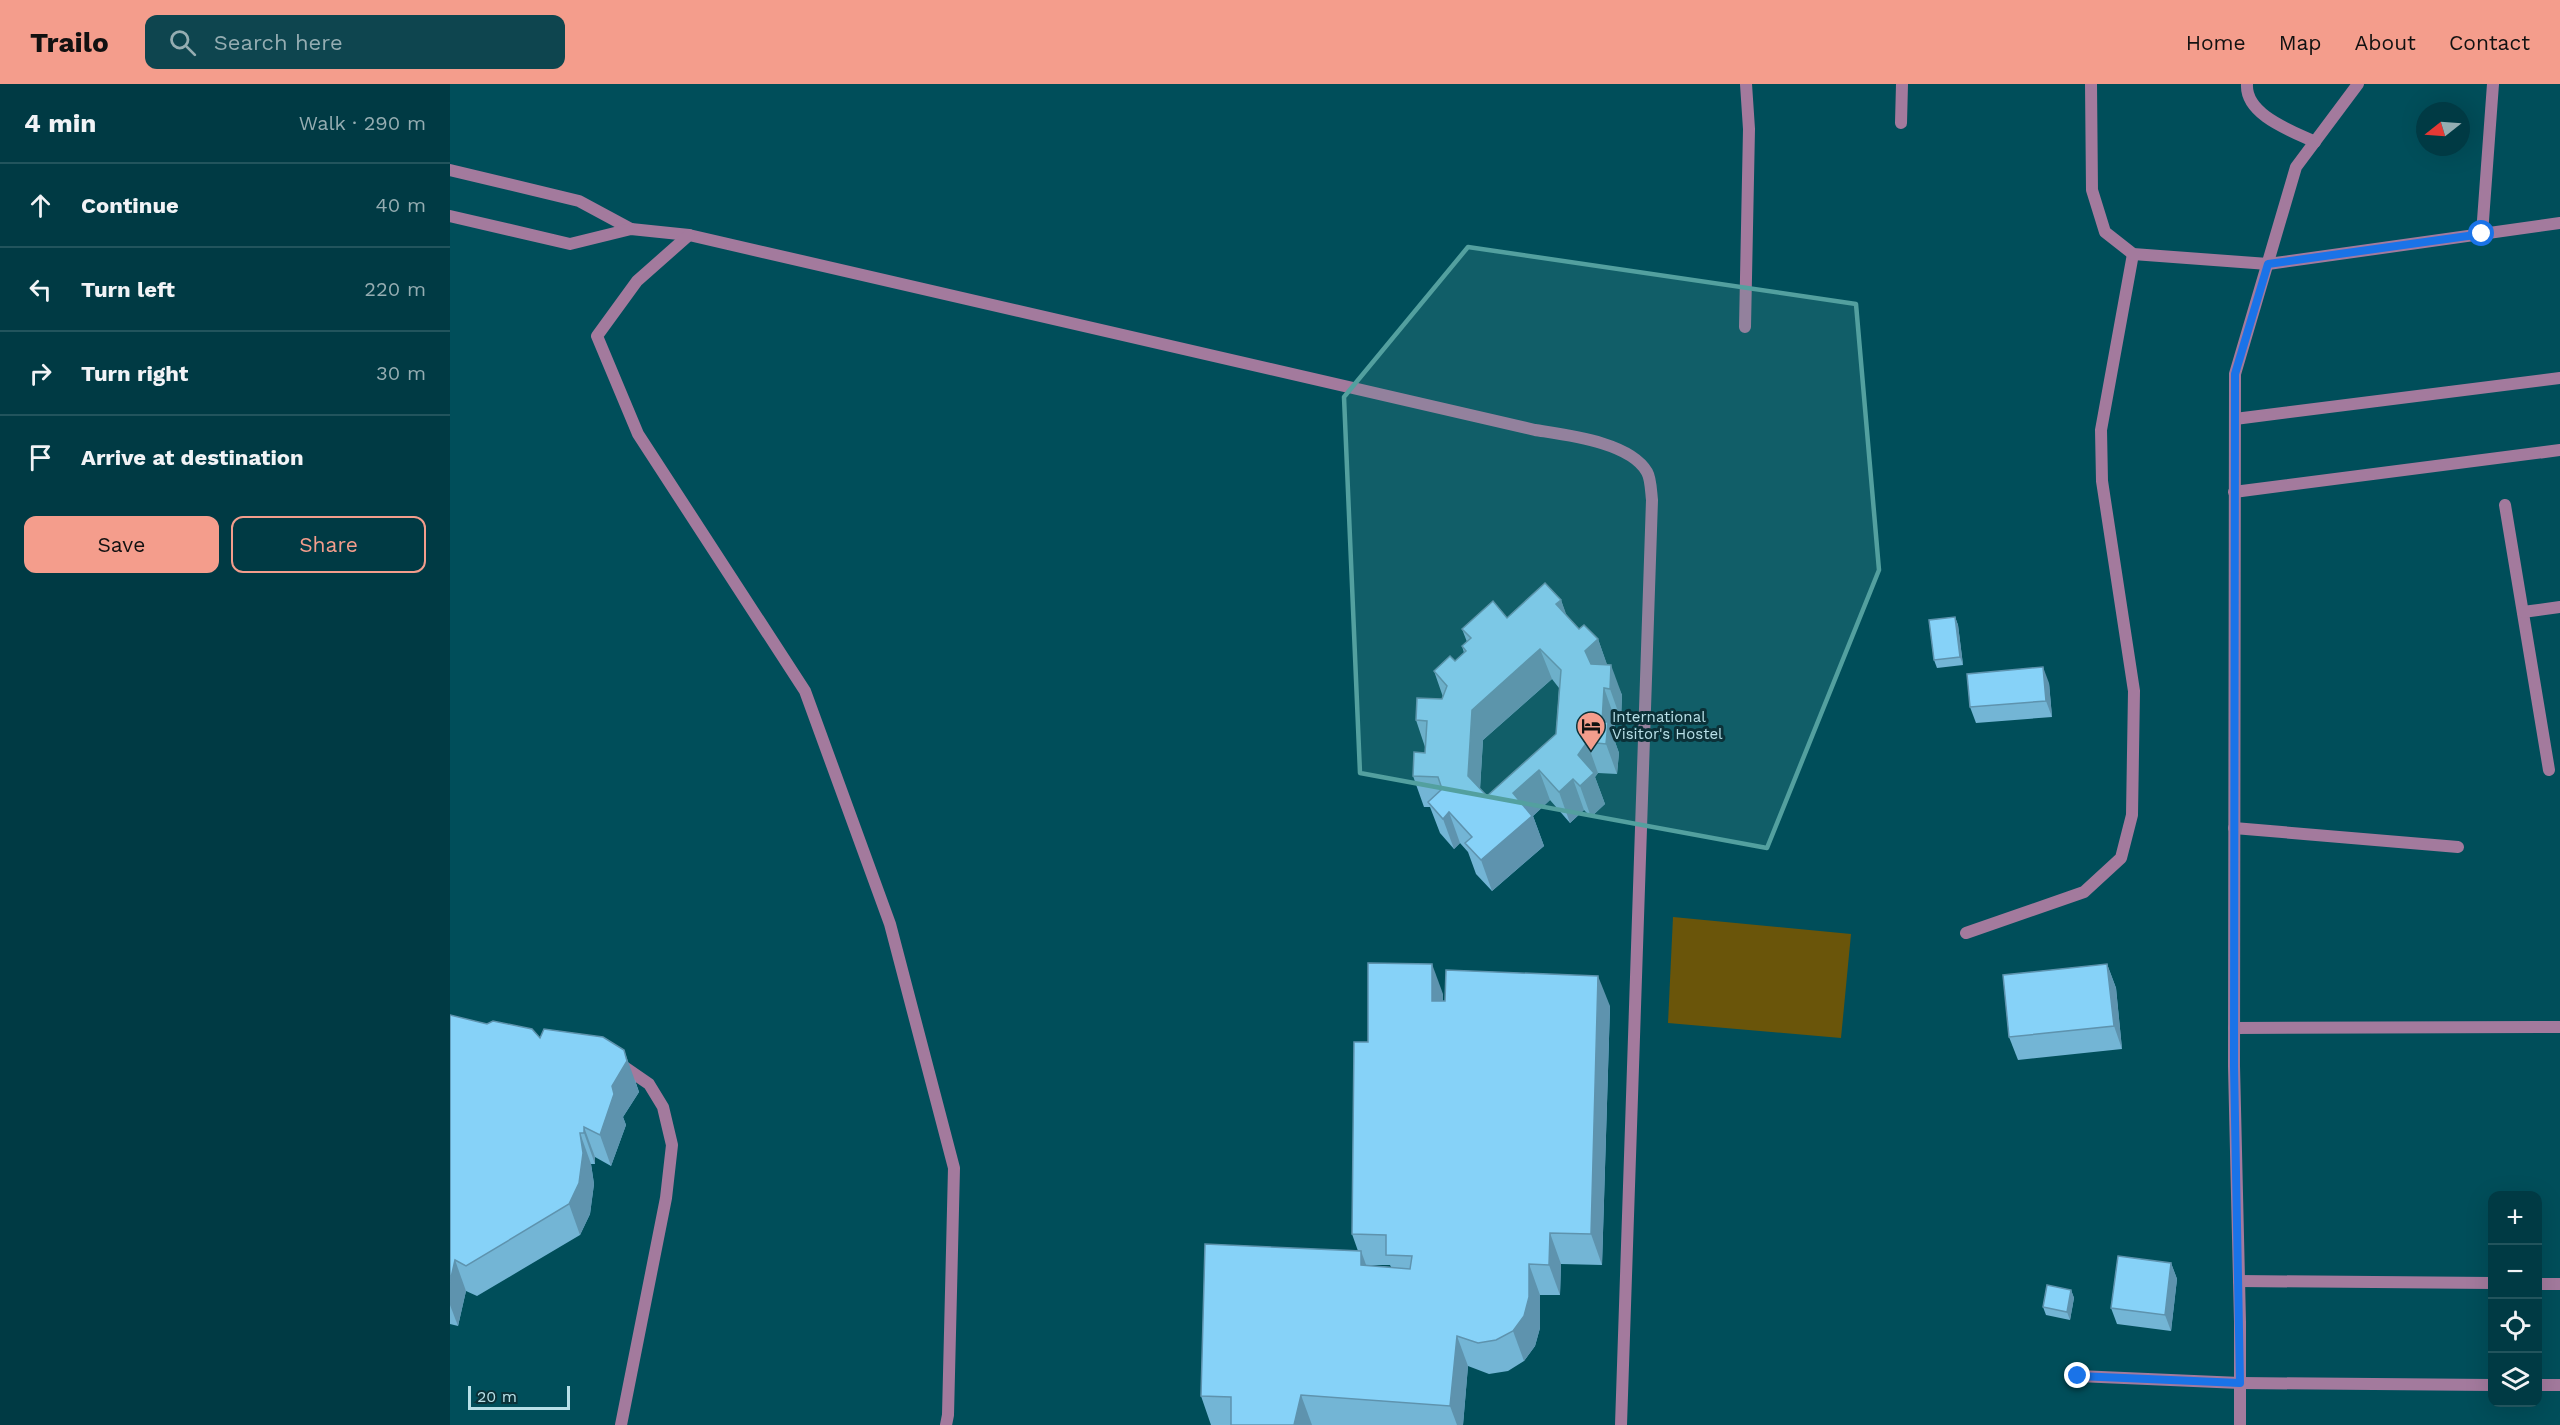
<!DOCTYPE html>
<meta charset="utf-8">
<style>
body{margin:0;font-family:"Work Sans",sans-serif;background:#0e454f;color:#f1f3f6}
.controls{position:absolute;right:18px;bottom:18px;display:grid;overflow:hidden;border-radius:12px;box-shadow:0 6px 24px #0002}
.controls button{width:54px;height:54px;display:grid;place-items:center;padding:0;border:0;border-bottom:2px solid #22545d;background:#003a44;color:#f1f3f6;font:30px sans-serif}
.compass{position:absolute;left:1966px;top:18px;width:54px;height:54px;border-radius:50%;background:#003a44;box-shadow:0 6px 24px #0002;rotate:253deg}
.scale{position:absolute;left:18px;bottom:15px;width:102px;box-sizing:border-box;padding-left:6px;border:3px solid #b8e0e8;border-top:0;font-size:16px;line-height:21px;white-space:nowrap;color:#b8e0e8;-webkit-text-stroke:4px #0b3138;paint-order:stroke}
.stop{position:absolute;width:18px;height:18px;margin:-14px;border:4px solid #1a73e8;border-radius:50%;background:#fff}
.stop.end{background:#1a73e8;border-color:#fff;box-shadow:0 2px 6px #0008}
.list{margin:0;padding:0;list-style:none}
h2{display:flex;justify-content:space-between;align-items:center;height:78px;margin:0;padding:0 24px;font-size:26px}
h2 small{font-size:20px;font-weight:400;color:#95adb2}
.list li{display:grid;grid-template-columns:39px 1fr auto;gap:18px;align-items:center;box-sizing:border-box;height:84px;padding:0 24px;border-top:2px solid #22545d}
.list b{display:block;font-size:22px;white-space:nowrap}
.list em{font-size:20px;font-style:normal;color:#95adb2}
.actions{display:flex;gap:12px;padding:18px 24px}
.actions a{flex:1;padding:14px 0;border:2px solid #f49d8c;border-radius:12px;text-align:center;font-size:21px;color:#f49d8c}
.actions .main{background:#f49d8c;color:#111}
.icon{flex:none;width:33px;height:33px;fill:none;stroke:currentColor;stroke-width:2;stroke-linecap:round;stroke-linejoin:round}
.map{position:relative;flex:none;width:2110px;height:1341px;overflow:hidden}
header{display:flex;align-items:center;gap:36px;box-sizing:border-box;height:84px;padding:0 30px;background:#f49d8c;color:#111}
header strong{font-size:28px}
nav{display:flex;gap:33px;margin-inline-start:auto;font-size:21px}
.search{width:420px;height:54px;background:#0e454f;display:flex;align-items:center;gap:15px;box-sizing:border-box;padding:0 21px;border-radius:12px;color:#95adb2;font-size:22px}
main{display:flex}
aside{flex:1;background:#003a44}
.map>svg:first-child{display:block}
.green{fill:#6a550a}
.lines{fill:none;stroke-linecap:round;stroke-linejoin:round}
.service{stroke:#a37a9d;stroke-width:12}
.minor{stroke:#a37a9d;stroke-width:12}
.wall{fill:#73b5d5;fill-rule:evenodd}
.shaded-wall{fill:#5e93ae}
.building{fill:#86d2f8;stroke:#5e93ae;stroke-width:1.5;fill-rule:evenodd}
.route{stroke:#1a73e8;stroke-width:8}
.marked{fill:#53a09f;fill-opacity:0.2;stroke:#53a09f;stroke-width:4.5;stroke-linejoin:round}
.labels{text-anchor:middle;dominant-baseline:central;stroke-width:6;stroke-linejoin:round;paint-order:stroke}
.poi-label{font-size:15px;fill:#b8e0e8;stroke:#0b3138;text-anchor:start}
</style>
<header>
<strong>Trailo</strong>
<div class="search"><svg class="icon" aria-label="search" viewBox="0 0 24 24"><circle cx="10" cy="10" r="6"/><path d="M15 15l6 6"/></svg>Search here</div>
<nav><a>Home</a><a>Map</a><a>About</a><a>Contact</a></nav>
</header>
<main>
<aside>
<h2>4 min<small>Walk · 290 m</small></h2>
<ul class="list">
<li><svg class="icon" aria-label="ahead" viewBox="0 0 24 24"><path d="M12 20V5M6 11l6-6 6 6"/></svg><div><b>Continue</b></div><em>40 m</em></li>
<li><svg class="icon" aria-label="left" viewBox="0 0 24 24"><path d="M17 20v-9H6M10 6l-5 5 5 5"/></svg><div><b>Turn left</b></div><em>220 m</em></li>
<li><svg class="icon" aria-label="right" viewBox="0 0 24 24"><path d="M7 20v-9h11M14 6l5 5-5 5"/></svg><div><b>Turn right</b></div><em>30 m</em></li>
<li><svg class="icon" aria-label="arrive" viewBox="0 0 24 24"><path d="M6 21V4h12l-3 4 3 4H6"/></svg><div><b>Arrive at destination</b></div></li>
</ul>
<div class="actions"><a class="main">Save</a><a>Share</a></div>
</aside>
<div class="map">
<svg width="2110" height="1341" viewBox="0 0 2110 1341">
<rect width="100%" height="100%" fill="#004e5a"/>
<polygon class="green" points="1223,833 1401,850 1391,954 1218,939"/>
<g class="lines">
<g class="service">
<polyline points="1451,39 1452,0"/>
<polyline points="0,86 129,117 181,145"/>
<path d="M0,132L120,160L181,145L239,151L1085,346C1116,351 1180,358 1197,388C1201,395 1201,408 1202,416L1171,1341"/>
<polyline points="239,151 187,197 147,252 188,350 355,607 440,840 504,1084 498,1331 496,1341"/>
<polyline points="1516,849 1634,808 1671,774 1682,731 1684,607 1652,397 1651,346 1683,170"/>
<polyline points="170,980 199,1000 213,1023 222,1061 216,1114 171,1341"/>
<polyline points="1628,1292 1790,1299"/>
</g>
<g class="minor">
<polyline points="1641,0 1642,106 1655,148 1683,170 1818,180 2110,139"/>
<path d="M1797,0C1795,31 1842,47 1865,58"/>
<polyline points="2032,150 2043,0"/>
<polyline points="1295,243 1299,45 1296,0"/>
<polyline points="1785,335 2110,294"/>
<polyline points="1784,408 2110,366"/>
<polyline points="2055,421 2099,686"/>
<polyline points="2073,528 2110,523"/>
<polyline points="1784,744 2008,763"/>
<polyline points="1784,944 2110,943"/>
<polyline points="1789,1197 2042,1199"/>
<polyline points="2088,1200 2110,1200"/>
<polyline points="1790,1299 2042,1301"/>
<polyline points="2088,1301 2110,1301"/>
<polyline points="1790,1341 1790,1238 1784,982 1785,290 1846,83 1908,0"/>
</g>
</g>
<g class="wall">
<path d="M1111,516L1116,531L1129,545L1148,555L1157,581L1172,611L1171,636L1165,635L1164,655L1169,669L1167,690L1148,689L1145,693L1155,720L1141,733L1134,726L1120,739L1100,716L1083,732L1094,762L1042,807L1026,790L1018,768L1010,759L1004,765L990,749L980,723H974L963,692L975,669V663L966,636L992,615L993,613L984,587L1005,577L1014,569L1012,562L1017,558L1012,545L1057,534ZM1102,595L1109,604L1106,650L1037,712L1030,705L1033,656Z"/>
<polygon points="1505,533 1508,541 1513,581 1487,584 1484,576"/>
<polygon points="1599,599 1602,633 1526,639 1520,623"/>
<polygon points="1657,880 1666,904 1672,965 1568,976 1559,953"/>
<path d="M993,910V917L1160,922L1152,1181L1111,1180L1110,1211H1090V1244L1085,1262L1074,1277L1058,1287L1039,1290L1018,1282L1013,1341H761L751,1312L908,1167L902,1150L918,958ZM916,1181H940L941,1183Z"/>
<polygon points="0,931 90,954 185,996 189,1008 173,1033 176,1041 161,1082 145,1073 145,1080 141,1080 144,1100 140,1130 130,1151 27,1212 16,1207 8,1242 0,1240"/>
<polygon points="1721,1179 1727,1195 1721,1247 1667,1240 1661,1224"/>
<polygon points="1621,1206 1624,1214 1620,1236 1596,1231 1593,1223"/>
</g>
<g class="shaded-wall">
<polygon points="1111,516 1122,546 1106,520"/>
<polygon points="1505,533 1508,541 1513,581 1510,573"/>
<polygon points="1148,555 1159,586 1146,598 1135,567"/>
<polygon points="1090,565 1102,595 1033,656 1029,722 1018,692 1022,626"/>
<polygon points="1161,581 1172,611 1171,636 1160,605"/>
<polygon points="1593,583 1599,599 1602,633 1596,617"/>
<polygon points="1154,604 1165,635 1164,655 1169,669 1167,690 1156,660 1152,638"/>
<polygon points="1137,658 1148,689 1145,693 1155,720 1141,733 1130,702 1128,671"/>
<polygon points="1089,686 1100,716 1083,732 1094,762 1042,807 1031,776 1063,709"/>
<polygon points="1123,695 1134,726 1120,739 1109,708"/>
<polygon points="999,728 1010,759 1004,765 993,735"/>
<polygon points="982,880 993,910 993,947 982,917"/>
<polygon points="1657,880 1666,904 1672,965 1664,942"/>
<polygon points="1148,892 1160,922 1152,1181 1141,1150"/>
<polygon points="174,966 189,1008 173,1033 176,1041 161,1082 150,1051 162,1002"/>
<polygon points="134,1043 145,1073 145,1080 134,1049"/>
<polygon points="130,1049 141,1080 144,1100 140,1130 130,1151 119,1120"/>
<polygon points="1100,1149 1111,1180 1110,1211 1099,1181"/>
<polygon points="911,1167 922,1197 911,1181"/>
<polygon points="5,1176 16,1207 8,1242 0,1221 0,1198"/>
<polygon points="1721,1179 1727,1195 1721,1247 1715,1231"/>
<polygon points="1079,1180 1090,1211 1090,1244 1085,1262 1074,1277 1063,1247"/>
<polygon points="1621,1206 1624,1214 1620,1236 1617,1228"/>
<polygon points="1007,1252 1018,1282 1013,1341 1007,1341 1000,1322"/>
<polygon points="851,1311 862,1341 844,1341"/>
</g>
<g class="building">
<path d="M1095,499L1111,516L1106,520L1129,545L1134,541L1148,555L1135,567L1141,580L1161,581L1160,605L1154,604L1152,638H1158L1156,660L1137,658L1128,671L1144,689L1130,702L1123,695L1109,708L1089,686L1063,709L1082,732L1031,776L1015,759L1022,753L999,728L993,735L978,718L992,705L988,693L963,692L964,668L975,669L977,637L966,636L967,614L992,615L997,602L984,587L1000,572L1005,577L1016,567L1012,562L1021,554L1012,545L1043,517L1057,534ZM1090,565L1111,586L1106,650L1037,712L1018,692L1022,626Z"/>
<polygon points="1505,533 1510,573 1484,576 1479,536"/>
<polygon points="1593,583 1596,617 1520,623 1517,590"/>
<polygon points="918,879 982,880 982,917 995,917 996,886 1148,892 1141,1150 1100,1149 1099,1181 1079,1180 1079,1213 1074,1232 1063,1247 1046,1256 1028,1259 1007,1252 1000,1322 851,1311 844,1341 781,1341 781,1313 751,1312 755,1160 911,1167 911,1181 960,1185 962,1172 936,1171 936,1151 902,1150 904,958 918,958"/>
<polygon points="1657,880 1664,942 1559,953 1553,891"/>
<polygon points="0,931 37,940 43,937 82,945 90,954 94,945 153,953 174,966 177,977 162,1002 164,1010 150,1051 134,1043 134,1049 130,1049 133,1069 129,1099 119,1120 16,1182 5,1176 0,1198"/>
<polygon points="1668,1172 1721,1179 1715,1231 1661,1224"/>
<polygon points="1597,1201 1621,1206 1617,1228 1593,1223"/>
</g>
<g class="lines">
<polyline class="route" points="1628,1292 1790,1299 1784,982 1785,290 1818,180 2032,150"/>
</g>
<path class="marked" d="M1018,163L1406,220L1429,486L1317,764L910,689L894,313Z"/>
<defs>
<g id="hotel-pin" transform="scale(1.5)"><path d="M0 17L-7.5 6A9.5 9.5 0 1 1 7.5 6Z" fill="#f49d8c" stroke="#0b3138"/><path d="M-6-4.5h1.5V1H6V5H4.5V3h-9V5H-6ZM-4 0a1.8 1.8 0 1 1 3.6 0ZM.5 0V-2.5h3Q6-2.5 6 0Z" fill="#111"/></g>
</defs>
<g fill-rule="evenodd">
<use href="#hotel-pin" x="1141" y="642"/>
</g>
<g class="labels">
<g class="poi-label">
<text x="1162" y="633">International<tspan x="1162" dy="17">Visitor's Hostel</tspan></text>
</g>
</g>
</svg>
<div class="controls">
<button>+</button>
<button>−</button>
<button><svg class="icon" aria-label="locate" viewBox="0 0 24 24"><circle cx="12" cy="12" r="6"/><path d="M12 2v4M12 18v4M2 12h4M18 12h4"/></svg></button>
<button><svg class="icon" aria-label="layers" viewBox="0 0 24 24"><path d="M12 4l9 5-9 5-9-5zM3 14l9 5 9-5"/></svg></button>
</div>
<svg class="compass" viewBox="-18 -18 36 36"><path d="M0-13l5 13h-10z" fill="#e53935"/><path d="M0 13l5-13h-10z" fill="#95adb2"/></svg>
<div class="scale">20 m</div>
<div class="stop" style="left:2032px;top:150px"></div>
<div class="stop end" style="left:1628px;top:1292px"></div>
</div>
</main>
